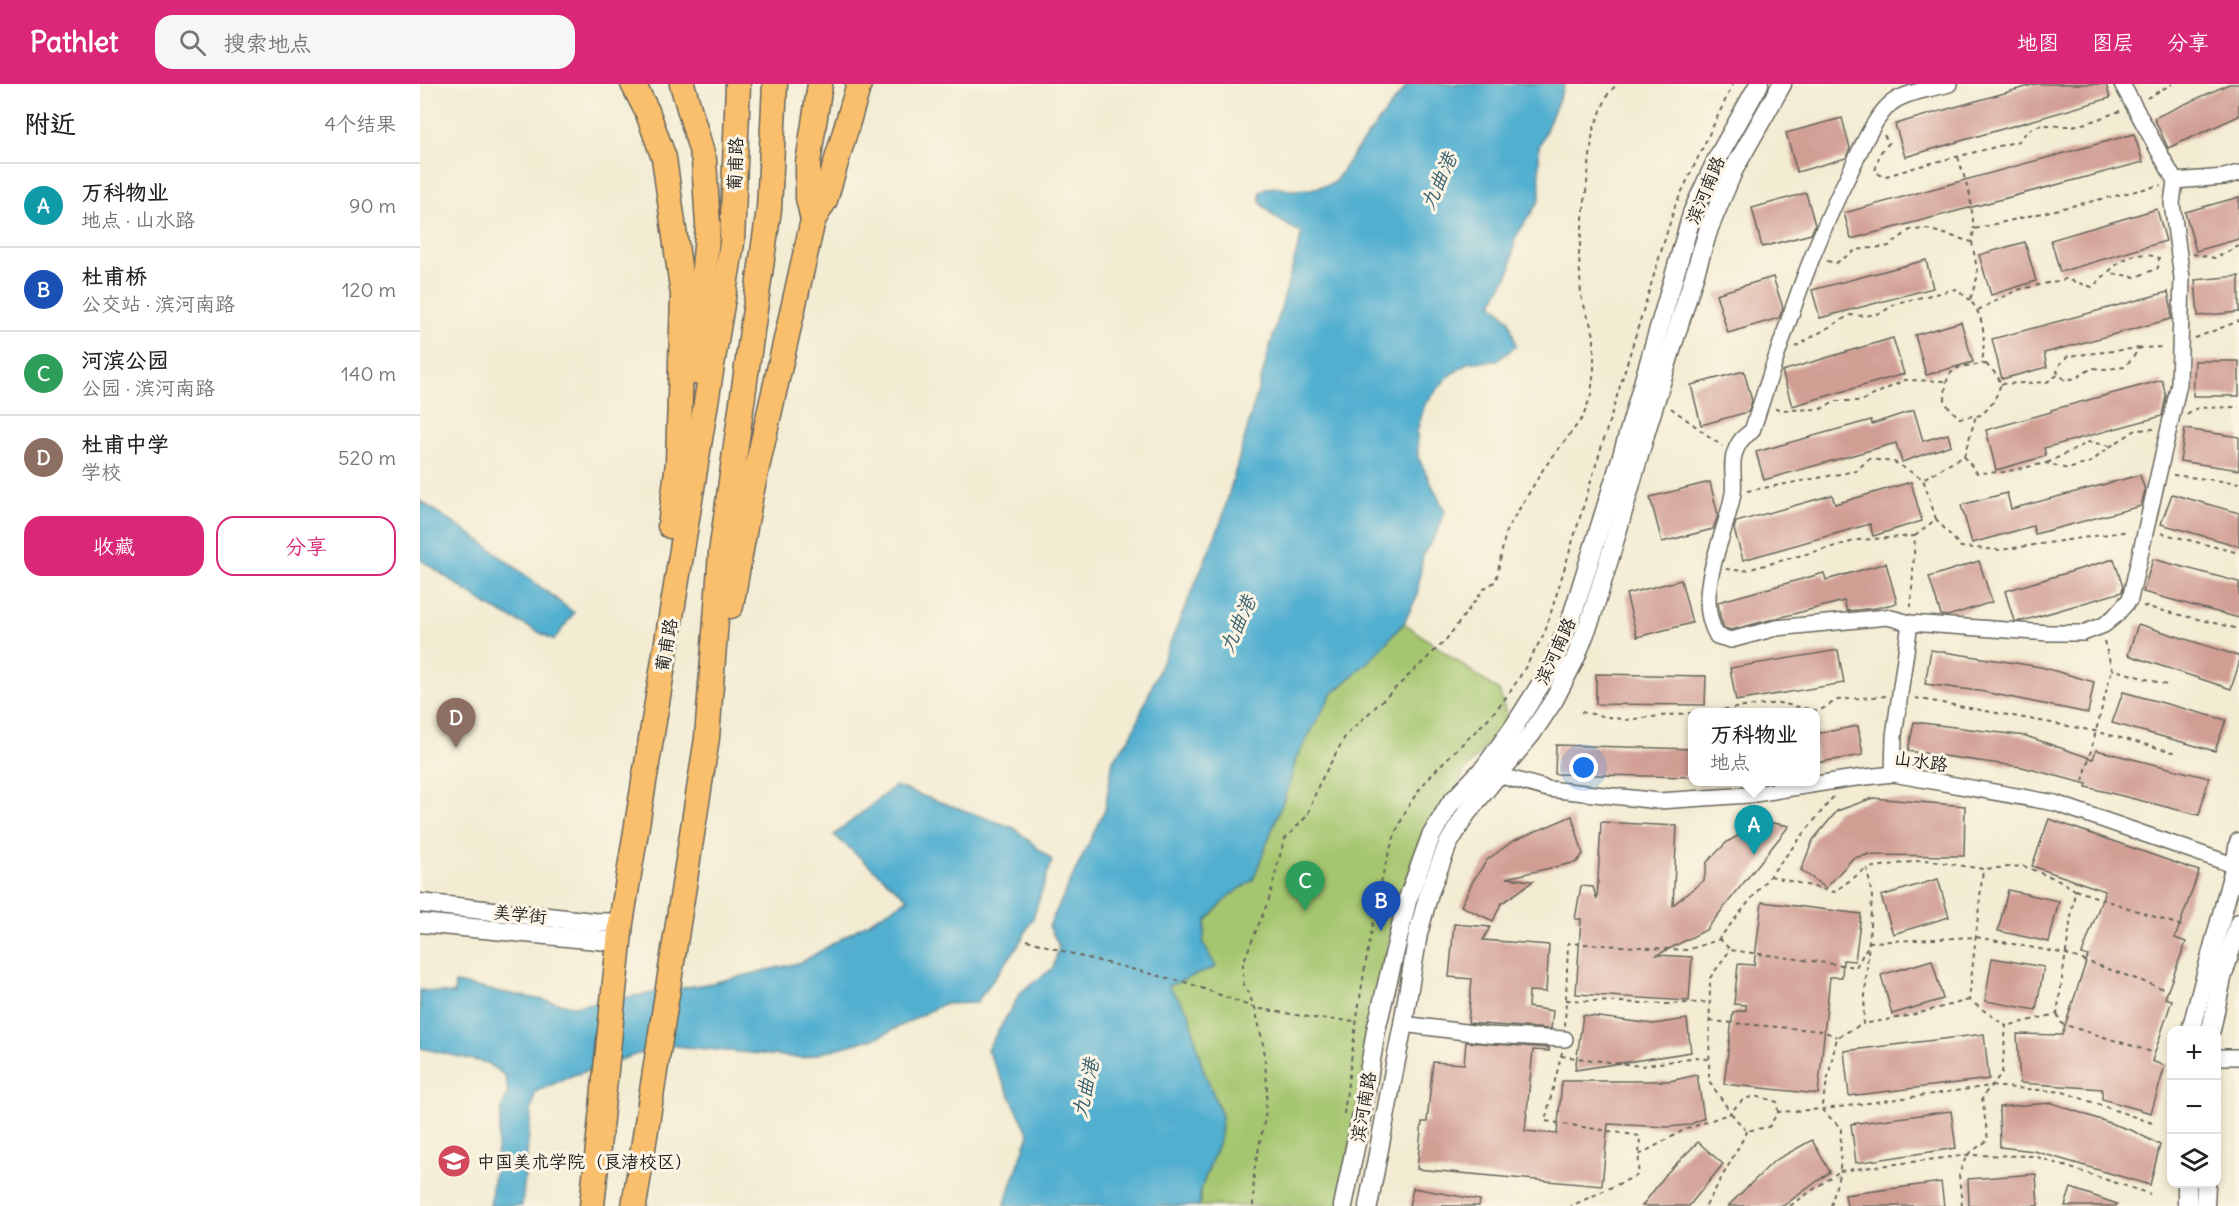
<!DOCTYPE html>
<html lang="zh">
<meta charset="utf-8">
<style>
body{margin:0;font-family:Delius,"LXGW WenKai TC",sans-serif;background:#f6f6f6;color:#222}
.controls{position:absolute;right:18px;bottom:18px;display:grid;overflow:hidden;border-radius:12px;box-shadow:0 3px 9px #0003}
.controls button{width:54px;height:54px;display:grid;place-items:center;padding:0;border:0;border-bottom:2px solid #e0e0e0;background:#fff;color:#222;font:30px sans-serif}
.you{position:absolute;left:1164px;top:684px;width:21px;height:21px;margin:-15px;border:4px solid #fff;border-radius:50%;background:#1a73e8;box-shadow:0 0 0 9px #1a73e833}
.badge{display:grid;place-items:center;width:39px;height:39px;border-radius:50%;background:#db2777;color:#fff;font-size:20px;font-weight:700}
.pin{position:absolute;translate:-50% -50px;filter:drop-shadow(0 2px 3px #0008)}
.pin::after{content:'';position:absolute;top:32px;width:21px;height:18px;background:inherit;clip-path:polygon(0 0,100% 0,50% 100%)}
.popup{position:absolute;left:1268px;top:624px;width:132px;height:78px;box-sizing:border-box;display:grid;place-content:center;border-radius:12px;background:#fff;filter:drop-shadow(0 2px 4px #0005);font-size:20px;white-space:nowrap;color:#767676}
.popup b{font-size:22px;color:#222}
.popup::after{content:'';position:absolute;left:50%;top:100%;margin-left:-12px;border:12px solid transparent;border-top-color:#fff}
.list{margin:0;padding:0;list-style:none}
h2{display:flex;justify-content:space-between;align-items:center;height:78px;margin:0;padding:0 24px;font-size:26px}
h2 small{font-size:20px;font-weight:400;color:#767676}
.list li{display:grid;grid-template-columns:39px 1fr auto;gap:18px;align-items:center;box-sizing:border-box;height:84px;padding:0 24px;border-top:2px solid #e0e0e0}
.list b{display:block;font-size:22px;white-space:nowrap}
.list p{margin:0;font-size:20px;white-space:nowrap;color:#767676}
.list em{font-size:20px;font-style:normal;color:#767676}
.actions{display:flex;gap:12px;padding:18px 24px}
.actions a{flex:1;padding:14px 0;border:2px solid #db2777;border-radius:18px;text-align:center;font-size:21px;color:#db2777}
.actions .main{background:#db2777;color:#fff}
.icon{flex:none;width:33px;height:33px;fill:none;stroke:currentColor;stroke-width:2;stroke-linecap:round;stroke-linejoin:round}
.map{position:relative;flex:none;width:1819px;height:1122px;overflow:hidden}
header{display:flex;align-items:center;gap:36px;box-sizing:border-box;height:84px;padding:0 30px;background:#db2777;color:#fff}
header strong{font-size:28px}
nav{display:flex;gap:33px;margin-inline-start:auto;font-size:21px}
.search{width:420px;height:54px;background:#f6f6f6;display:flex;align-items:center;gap:15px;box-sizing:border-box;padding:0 21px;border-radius:18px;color:#767676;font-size:22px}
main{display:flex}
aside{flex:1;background:#fff}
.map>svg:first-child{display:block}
.green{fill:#a5c66f;stroke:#607146;stroke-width:1.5}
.water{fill:#51afd0;stroke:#366676;stroke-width:1.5}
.building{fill:#d19e94}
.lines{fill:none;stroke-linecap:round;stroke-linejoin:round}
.minor-casing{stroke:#67655c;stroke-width:18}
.tertiary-casing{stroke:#67655c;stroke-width:21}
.primary-casing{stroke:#67655c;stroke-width:27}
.path{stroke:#67655c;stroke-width:2;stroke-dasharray:4.5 4.5;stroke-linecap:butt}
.minor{stroke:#fff;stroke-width:15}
.tertiary{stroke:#fff;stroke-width:18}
.primary{stroke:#f9bf6d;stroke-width:24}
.labels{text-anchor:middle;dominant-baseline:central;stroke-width:6;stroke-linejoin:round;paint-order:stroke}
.street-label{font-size:18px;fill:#1c1c1c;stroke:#fcf5e5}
.poi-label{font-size:18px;fill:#1c1c1c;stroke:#fcf5e5;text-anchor:start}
.water-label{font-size:20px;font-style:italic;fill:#345e6d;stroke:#fcf5e5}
</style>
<header>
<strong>Pathlet</strong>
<div class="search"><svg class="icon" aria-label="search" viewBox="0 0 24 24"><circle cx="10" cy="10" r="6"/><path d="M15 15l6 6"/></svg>搜索地点</div>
<nav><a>地图</a><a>图层</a><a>分享</a></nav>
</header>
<main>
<aside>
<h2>附近<small>4个结果</small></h2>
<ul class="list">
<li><span class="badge" style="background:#0f9aa8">A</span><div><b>万科物业</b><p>地点 · 山水路</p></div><em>90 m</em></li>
<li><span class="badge" style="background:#1a4fb4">B</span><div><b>杜甫桥</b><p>公交站 · 滨河南路</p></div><em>120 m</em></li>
<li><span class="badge" style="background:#2e9e5b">C</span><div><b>河滨公园</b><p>公园 · 滨河南路</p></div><em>140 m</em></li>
<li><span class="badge" style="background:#8d6e63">D</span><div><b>杜甫中学</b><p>学校</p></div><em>520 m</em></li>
</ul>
<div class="actions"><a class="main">收藏</a><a>分享</a></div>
</aside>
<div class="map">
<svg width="1819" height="1122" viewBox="0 0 1819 1122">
<rect width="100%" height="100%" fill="#fcf5e5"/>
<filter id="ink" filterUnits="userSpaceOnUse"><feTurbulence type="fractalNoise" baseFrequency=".0167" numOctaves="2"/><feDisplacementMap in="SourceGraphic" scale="12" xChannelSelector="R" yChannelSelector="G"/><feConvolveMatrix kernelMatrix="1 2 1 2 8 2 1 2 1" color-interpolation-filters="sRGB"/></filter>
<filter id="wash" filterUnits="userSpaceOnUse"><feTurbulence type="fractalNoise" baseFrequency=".008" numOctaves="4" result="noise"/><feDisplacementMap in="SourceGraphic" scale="24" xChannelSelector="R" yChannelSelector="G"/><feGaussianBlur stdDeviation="1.35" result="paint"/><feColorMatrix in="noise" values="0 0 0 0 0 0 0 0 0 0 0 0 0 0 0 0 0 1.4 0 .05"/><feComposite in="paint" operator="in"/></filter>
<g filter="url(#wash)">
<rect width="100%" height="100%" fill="#f3ecd3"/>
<polygon class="green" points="984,539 1079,607 1088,636 1046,685 976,817 919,1122 779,1122 781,1105 799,1057 802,1032 782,982 769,928 747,902 796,883 783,859 786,837 808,813 833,796 868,704 876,675 911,611 950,576"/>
<g class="water">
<path d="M988,0H1145L1119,63L1120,115L1095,154L1090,187L1072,219L1089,236L1096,262L1077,277L1049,278L1026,295L1005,320L997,347L998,373L1025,427L1019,445L1003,471L997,512L984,539L950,576L911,611L876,675L868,704L833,796L808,813L786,837L783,859L796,883L748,902L769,928L782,982L802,1032L799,1057L781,1105L779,1122H584L609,1050L567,966L601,908L633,884L639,862L629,842L685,725L693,676L711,652L801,438L882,149C865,140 851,133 840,117V108L846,104L856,103L870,106L891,105L914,99L937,65Z"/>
<polygon points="0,417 58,455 154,529 134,556 70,523 0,475"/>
<polygon points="475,702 594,744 632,776 613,834 598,862 556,919 523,920 459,953 383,974 245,961 151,992 115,1008 111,1028 102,1122 70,1122 82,1024 88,1008 85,992 67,979 0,964 0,906 34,910 35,899 154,922 292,899 382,878 488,815 414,751"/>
</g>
<g id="blocks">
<g class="building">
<polygon points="1616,0 1686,0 1690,14 1485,73 1475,40"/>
<polygon points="1809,0 1819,0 1819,32 1748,64 1734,34"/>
<polygon points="1422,34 1430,64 1426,74 1377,88 1366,49"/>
<polygon points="1714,50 1723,78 1431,155 1424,129"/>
<polygon points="1386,109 1395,141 1391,150 1342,163 1332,124"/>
<polygon points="1819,113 1819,155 1776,167 1765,128"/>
<polygon points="1737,125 1746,157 1640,188 1631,156"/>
<polygon points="1605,158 1616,197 1571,211 1559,171"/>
<polygon points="1506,176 1513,204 1400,234 1392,206"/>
<polygon points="1819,192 1819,228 1778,232 1775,196"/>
<polygon points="1353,193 1363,224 1359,234 1308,249 1296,210"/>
<polygon points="1748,208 1751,222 1751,235 1624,269 1627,283 1582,295 1572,255"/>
<polygon points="1541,238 1553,278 1506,291 1495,251"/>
<polygon points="1473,254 1484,290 1372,322 1362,287"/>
<polygon points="1775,277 1819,277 1819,312 1773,312"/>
<polygon points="1324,287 1332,317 1328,328 1281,341 1271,301"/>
<polygon points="1742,296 1746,312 1742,332 1624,364 1626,372 1576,386 1566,346 1631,328 1631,326"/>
<polygon points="1494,326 1503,357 1528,350 1531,361 1482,378 1476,359 1344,396 1336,368 1451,336 1452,340"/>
<polygon points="1765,345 1819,353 1819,386 1760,377"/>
<polygon points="1720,391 1725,406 1721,422 1615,450 1613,442 1552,459 1541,421 1587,409 1591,425"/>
<polygon points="1290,398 1298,431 1293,445 1242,458 1230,413"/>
<polygon points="1491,398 1502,437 1453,452 1450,440 1323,476 1314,445 1316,438 1412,411 1415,420"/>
<polygon points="1752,410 1819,429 1819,462 1741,440"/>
<polygon points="1694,475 1703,503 1702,508 1602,537 1594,537 1585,507"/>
<polygon points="1733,475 1819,498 1819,534 1723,508"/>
<polygon points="1559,477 1572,518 1528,532 1521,531 1509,493"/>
<polygon points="1466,479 1477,519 1456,524 1427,527 1424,517 1311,546 1304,544 1300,533 1298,518 1404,489 1406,496"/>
<polygon points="1261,496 1272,539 1217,553 1206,510"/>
<polygon points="1718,540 1819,572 1819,580 1811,605 1708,571"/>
<polygon points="1418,566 1424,599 1316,617 1310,584"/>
<polygon points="1511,566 1621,583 1674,598 1668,629 1559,607 1505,600"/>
<polygon points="1176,590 1286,592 1285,621 1176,620"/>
<polygon points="1703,608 1806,636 1795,667 1692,639"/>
<polygon points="1494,638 1606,652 1673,675 1676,666 1789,694 1779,731 1666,703 1667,700 1602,683 1488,667"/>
<polygon points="1438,642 1443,671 1395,679 1395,650"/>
<polygon points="1136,661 1272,665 1272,693 1135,690"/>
<polygon points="1453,714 1545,722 1544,772 1448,771 1448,769 1447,771 1433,774 1406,804 1381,786 1393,756 1417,727"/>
<polygon points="1152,732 1163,770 1157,778 1086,794 1113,797 1081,820 1073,837 1041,822 1053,797 1067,776 1093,757"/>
<polygon points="1629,735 1779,787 1755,854 1766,858 1745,914 1752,916 1732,977 1745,982 1731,1029 1682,1015 1682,1005 1600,999 1597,950 1642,951 1668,872 1662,870 1685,807 1612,782"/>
<polygon points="1343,737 1369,742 1286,846 1237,871 1272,873 1269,917 1156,910 1161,835 1155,835 1161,802 1173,803 1177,816 1181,738 1257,742 1253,821 1284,796 1287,778 1307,758"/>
<polygon points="1518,795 1529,833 1473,850 1461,812"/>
<polygon points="1588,806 1639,817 1629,858 1578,847"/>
<polygon points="1342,818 1441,830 1435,877 1423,876 1422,893 1410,893 1398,1010 1304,1000 1313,928 1326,926 1326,921 1314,920 1318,880 1334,881"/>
<polygon points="1034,840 1070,843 1063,856 1129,861 1126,908 1109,907 1108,923 1133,927 1131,945 1048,939 1052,895 1029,893"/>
<polygon points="1572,874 1624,883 1616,926 1565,917"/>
<polygon points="1512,876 1523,915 1472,930 1461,891"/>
<polygon points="1163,931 1233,940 1267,935 1271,968 1155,986"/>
<polygon points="1564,950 1569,995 1429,1012 1424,967"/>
<polygon points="1046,958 1129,964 1129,967 1113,966 1105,1047 1137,1050 1142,997 1250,997 1277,991 1284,1034 1269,1041 1247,1043 1188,1040 1182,1102 997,1085 1002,1038 1007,1038 1013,978 1044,980"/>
<polygon points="1632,1019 1713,1047 1740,1061 1730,1101 1614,1067 1580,1063 1579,1023"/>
<polygon points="1531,1027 1536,1064 1436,1079 1431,1040"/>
<polygon points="1392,1056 1410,1088 1363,1122 1308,1122 1354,1077"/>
<polygon points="1278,1058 1303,1080 1269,1122 1222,1122 1247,1089"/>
<polygon points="1616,1090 1618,1122 1549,1122 1548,1095"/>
<polygon points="1521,1098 1524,1122 1427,1122 1425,1111"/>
<polygon points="993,1104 1060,1116 1059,1122 989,1122"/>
<polygon points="1651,1104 1697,1120 1696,1122 1645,1122"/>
</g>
</g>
</g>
<g filter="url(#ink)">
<use href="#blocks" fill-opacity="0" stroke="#67655c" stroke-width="1.5"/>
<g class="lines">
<g class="minor-casing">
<g id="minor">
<path d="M1529,0C1509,6 1480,8 1466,24C1450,42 1440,67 1430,88C1388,171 1361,259 1332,347C1323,353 1319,357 1315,368C1310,380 1315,396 1313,409C1306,454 1272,508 1297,552L1311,556L1356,544L1467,533L1490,539L1629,549H1663L1684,541L1695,532L1710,515L1759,300L1762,194L1752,119L1755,97L1702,0"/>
<polyline points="1755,97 1804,93 1819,89"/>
<polyline points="1070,686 1078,691 1128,705 1239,717 1329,711 1428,695 1473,690 1635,719 1819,783"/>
<polyline points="1473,690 1474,652 1490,539"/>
<polyline points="983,940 1068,951 1145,955"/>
<polyline points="1796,973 1819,973"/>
</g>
</g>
<g class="tertiary-casing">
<g id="tertiary">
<polyline points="0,819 173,838 201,839"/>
<polyline points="0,839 198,858"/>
<polyline points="1771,946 1815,781 1819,758"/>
<polyline points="1791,946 1802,894 1819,839"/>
<polyline points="923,1122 943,1025 956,946 987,817 1011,752 1030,720 1065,683 1095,641 1131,584 1153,529 1202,372 1273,127 1297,75 1339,0"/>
<polyline points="948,1122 983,940 998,850 1009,809 1028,760 1046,730 1112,649 1134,616 1155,575 1171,534 1191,469 1226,347 1289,144 1314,85 1362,0"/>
<polyline points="1767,1122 1767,1100"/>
<polyline points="1785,1122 1786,1100"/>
</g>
</g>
<g class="primary-casing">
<g id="primary">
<polyline points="213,0 227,27 244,74 263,211 258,379 250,442"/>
<polyline points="262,0 284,76 288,142 274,288"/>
<polyline points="393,136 405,116 439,0"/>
<polyline points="311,522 331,410 393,136 388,114 388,79 400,0"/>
<polyline points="172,1122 201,839 312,159 318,0"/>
<polyline points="214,1122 287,654 301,469 349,125 355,0"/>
</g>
</g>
<g class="path">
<polyline points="1727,14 1752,0"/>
<path d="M1464,51L1469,59L1460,69L1455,87L1463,93L1500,82L1599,57C1616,34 1626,43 1650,42C1666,41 1685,32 1700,27"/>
<polyline points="1538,73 1550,111 1554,145"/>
<path d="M1552,158L1558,191L1550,216C1566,236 1565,255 1562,280"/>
<polyline points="1773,170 1795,174 1819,162"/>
<polyline points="1407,177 1416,179 1436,166 1469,162 1490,146 1507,145 1552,158 1554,145 1741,101"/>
<path d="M1558,226L1597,206L1646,195L1672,203C1694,184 1708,162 1739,174L1738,184L1716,193L1690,189"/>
<polyline points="1775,254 1819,237"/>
<polyline points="1375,263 1430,231 1445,232 1461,229 1477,219 1536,205 1550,216"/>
<polyline points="1720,264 1648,272 1640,280 1637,288 1645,296 1656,294 1672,284 1685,285 1705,283 1720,264 1744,263"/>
<path d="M1566,280L1577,291L1581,300L1574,317L1562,331L1539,334L1525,319C1525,284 1532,282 1566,280Z"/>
<polyline points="1581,300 1627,298 1639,290"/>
<polyline points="1251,324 1302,362"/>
<polyline points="1355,325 1368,326 1401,325 1417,317 1441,317 1485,296 1525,297"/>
<polyline points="1767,331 1777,324 1819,323"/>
<polyline points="1544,372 1557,389 1584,388 1626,379 1648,385 1671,378 1691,362 1716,346 1735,345"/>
<polyline points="1627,379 1669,358 1691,362"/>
<polyline points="1753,391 1819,399"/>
<polyline points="1327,407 1436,387 1449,375 1474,378 1503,395 1544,372 1556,332"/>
<polyline points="1516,435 1541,463 1580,466 1709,447"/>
<polyline points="1741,449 1819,469"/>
<polyline points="1495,452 1516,435 1503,395"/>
<polyline points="1306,485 1323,487 1438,456 1495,452 1491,523"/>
<polyline points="1723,522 1819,545"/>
<polyline points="1684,557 1692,585 1750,602"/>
<polyline points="1495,614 1675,647 1757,669"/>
<polyline points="1161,628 1206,636 1359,619 1399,627 1417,616 1466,612"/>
<polyline points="1663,697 1692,585"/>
<polyline points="1350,792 1414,808 1447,784"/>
<polyline points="1655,806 1762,842"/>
<polyline points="1299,855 1312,867"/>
<polyline points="607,856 659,872 768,899 835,924 901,935 937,937"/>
<polyline points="1146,916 1248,920 1290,918"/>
<polyline points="1549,916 1488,932 1443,940 1452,813 1447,784 1506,776 1563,785 1603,782 1639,796 1655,806 1637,930 1586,942"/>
<polyline points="1637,930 1642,940 1732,968"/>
<polyline points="1290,937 1403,947 1417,953"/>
<polyline points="1145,942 1148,859 1267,866 1298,856 1414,712"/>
<polyline points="1142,968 1125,1037 1220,1052 1218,1091 1151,1122"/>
<polyline points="1141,972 1221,982 1277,973 1290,976"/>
<path d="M1358,1028L1357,1018C1335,1011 1326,1008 1311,1029L1326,1047L1349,1043L1358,1028L1405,1025L1571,1002L1643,1008L1732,1039"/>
<path d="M924,1030C932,968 940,906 952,845C960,801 968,754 993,715C1016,679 1053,654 1080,621C1098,599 1111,573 1125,548L1255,122L1313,0"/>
<polyline points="1219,1071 1264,1046 1311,1029 1289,997 1290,894 1310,866 1436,883 1450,858 1556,853 1646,870 1747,906"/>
<polyline points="833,1122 834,1087 845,1034 847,1003 844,964 835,924 823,898 823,879 849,815 864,756 887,732 899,700 926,651 1025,557 1064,505 1076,497 1086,447 1124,384 1163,333 1171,311 1174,284 1174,251 1161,212 1159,170 1173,46 1188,10 1197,0"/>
<polyline points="1286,1122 1328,1046"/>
<polyline points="1370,1122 1420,1087 1421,1044 1401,1025 1417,953 1443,940"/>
<polyline points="1411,1122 1420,1087 1547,1071 1614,1072 1730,1110"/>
<polyline points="1542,1122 1539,1090 1547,1071 1568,1056 1562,1013 1582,989 1586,942 1549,916 1563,785"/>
</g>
<use href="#minor" class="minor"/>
<use href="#tertiary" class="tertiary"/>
<use href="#primary" class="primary"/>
</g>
</g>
<defs>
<g id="university-disc" transform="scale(1.725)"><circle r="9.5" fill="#d1495b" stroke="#fcf5e5"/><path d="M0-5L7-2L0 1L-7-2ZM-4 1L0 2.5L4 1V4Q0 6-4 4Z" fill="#fff"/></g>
</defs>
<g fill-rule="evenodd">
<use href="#university-disc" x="34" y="1077"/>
</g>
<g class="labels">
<g class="street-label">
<text transform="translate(315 80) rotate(-88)">葡甫路</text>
<text transform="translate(1285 106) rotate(-67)">滨河南路</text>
<text transform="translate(246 561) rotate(-80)">葡甫路</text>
<text transform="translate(1135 567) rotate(-65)">滨河南路</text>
<text transform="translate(1501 677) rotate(8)">山水路</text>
<text transform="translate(100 830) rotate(6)">美学街</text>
<text transform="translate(943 1023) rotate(-80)">滨河南路</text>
</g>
<g class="poi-label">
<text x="57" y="1077">中国美术学院（良渚校区）</text>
</g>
<g class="water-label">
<text transform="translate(1018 97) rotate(-66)">九曲港</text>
<text transform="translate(817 540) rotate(-66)">九曲港</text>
<text transform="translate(665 1004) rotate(-78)">九曲港</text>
</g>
</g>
</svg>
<div class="controls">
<button>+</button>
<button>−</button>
<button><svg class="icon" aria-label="layers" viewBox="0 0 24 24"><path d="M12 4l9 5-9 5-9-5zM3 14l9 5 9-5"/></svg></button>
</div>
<div class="you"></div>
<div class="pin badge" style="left:1334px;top:771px;background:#0f9aa8">A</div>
<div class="popup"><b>万科物业</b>地点</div>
<div class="pin badge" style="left:961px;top:847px;background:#1a4fb4">B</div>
<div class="pin badge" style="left:885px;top:827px;background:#2e9e5b">C</div>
<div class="pin badge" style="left:36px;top:664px;background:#8d6e63">D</div>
</div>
</main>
